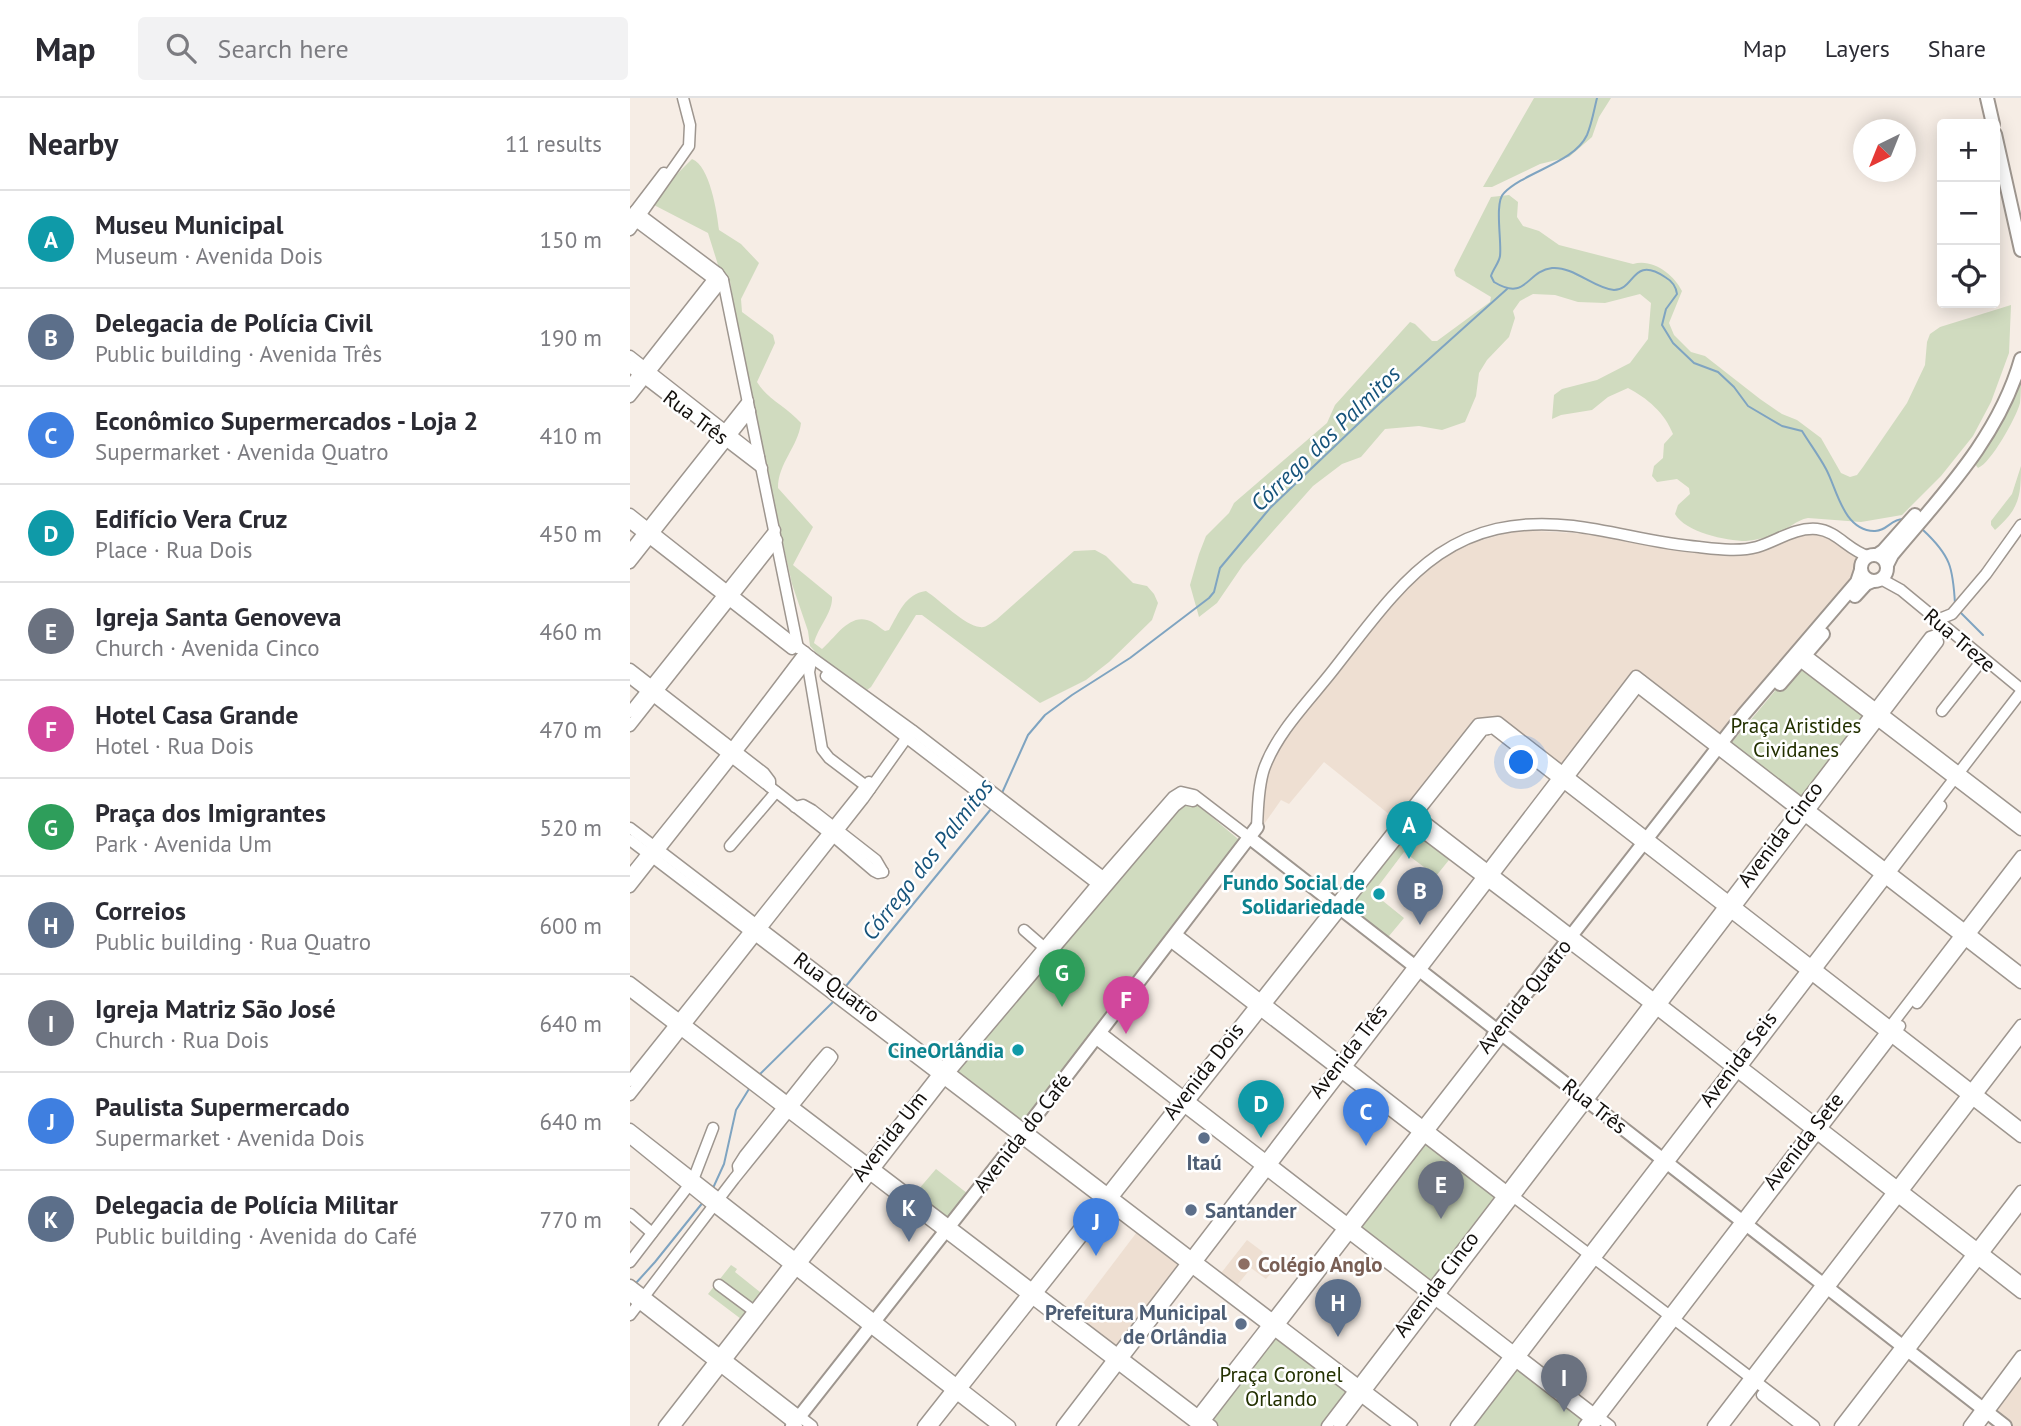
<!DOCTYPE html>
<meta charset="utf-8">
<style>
body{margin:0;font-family:"PT Sans",sans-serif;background:#f2f2f3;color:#2b2b33}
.controls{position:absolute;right:21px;top:21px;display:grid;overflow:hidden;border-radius:7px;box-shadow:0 4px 18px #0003}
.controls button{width:63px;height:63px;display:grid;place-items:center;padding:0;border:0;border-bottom:2px solid #e1e1e2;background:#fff;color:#2b2b33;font:35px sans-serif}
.compass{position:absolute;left:1223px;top:21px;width:63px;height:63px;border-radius:50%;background:#fff;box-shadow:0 4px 18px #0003;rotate:223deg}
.you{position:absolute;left:892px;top:665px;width:24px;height:24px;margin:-18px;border:5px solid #fff;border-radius:50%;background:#1a73e8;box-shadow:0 0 0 10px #1a73e833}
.badge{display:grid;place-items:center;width:46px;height:46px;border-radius:50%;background:#7c3aed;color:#fff;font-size:23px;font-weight:700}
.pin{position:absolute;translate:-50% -58px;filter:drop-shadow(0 2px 4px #0008)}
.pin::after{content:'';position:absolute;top:37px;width:24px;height:21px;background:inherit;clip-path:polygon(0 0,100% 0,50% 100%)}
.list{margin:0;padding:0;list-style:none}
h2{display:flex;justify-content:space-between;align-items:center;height:91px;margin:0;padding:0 28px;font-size:30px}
h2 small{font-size:23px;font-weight:400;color:#7c7c81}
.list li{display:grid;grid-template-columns:46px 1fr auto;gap:21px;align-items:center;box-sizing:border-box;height:98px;padding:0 28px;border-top:2px solid #e1e1e2}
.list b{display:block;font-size:26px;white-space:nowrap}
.list p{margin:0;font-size:23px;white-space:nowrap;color:#7c7c81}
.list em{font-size:23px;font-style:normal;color:#7c7c81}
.icon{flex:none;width:38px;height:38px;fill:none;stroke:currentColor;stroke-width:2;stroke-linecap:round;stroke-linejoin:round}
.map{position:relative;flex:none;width:1391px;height:1328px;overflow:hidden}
header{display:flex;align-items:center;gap:42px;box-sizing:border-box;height:98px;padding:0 35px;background:#fff;border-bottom:2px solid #e1e1e2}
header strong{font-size:33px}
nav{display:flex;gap:38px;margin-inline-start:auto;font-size:24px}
.search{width:490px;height:63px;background:#f2f2f3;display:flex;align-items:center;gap:18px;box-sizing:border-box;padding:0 24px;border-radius:7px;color:#7c7c81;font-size:26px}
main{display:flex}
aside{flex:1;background:#fff}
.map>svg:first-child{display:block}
.built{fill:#eedfd2}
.green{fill:#d0dbbf}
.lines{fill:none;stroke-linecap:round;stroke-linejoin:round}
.stream{stroke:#7fa4c1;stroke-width:2}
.minor-casing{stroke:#9e968f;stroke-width:13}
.major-casing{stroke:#9e968f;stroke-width:16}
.minor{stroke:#fff;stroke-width:10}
.major{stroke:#fff;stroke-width:12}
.culture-dot{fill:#0f9aa8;stroke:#fff;stroke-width:2.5}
.service-dot{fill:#5c6f8a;stroke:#fff;stroke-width:2.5}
.education-dot{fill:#8d6e63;stroke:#fff;stroke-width:2.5}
.labels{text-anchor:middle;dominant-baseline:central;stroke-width:5;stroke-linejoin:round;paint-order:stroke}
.street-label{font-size:21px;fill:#120f0c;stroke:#fff}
.park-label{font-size:21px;fill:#233101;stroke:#fff}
.culture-label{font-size:21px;font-weight:bold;fill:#0d838f;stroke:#fff;text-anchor:end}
.service-label{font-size:21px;font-weight:bold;fill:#4e5e75;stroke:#fff}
.education-label{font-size:21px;font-weight:bold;fill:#785e54;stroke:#fff;text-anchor:start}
.water-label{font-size:23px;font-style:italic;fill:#16537b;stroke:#fff}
</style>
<header>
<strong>Map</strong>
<div class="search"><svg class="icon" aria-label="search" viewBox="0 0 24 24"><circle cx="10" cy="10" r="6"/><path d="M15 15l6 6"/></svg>Search here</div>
<nav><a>Map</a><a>Layers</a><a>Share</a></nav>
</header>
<main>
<aside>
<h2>Nearby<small>11 results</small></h2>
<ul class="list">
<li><span class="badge" style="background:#0f9aa8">A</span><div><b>Museu Municipal</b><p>Museum · Avenida Dois</p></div><em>150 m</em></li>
<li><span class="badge" style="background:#5c6f8a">B</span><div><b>Delegacia de Polícia Civil</b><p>Public building · Avenida Três</p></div><em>190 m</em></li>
<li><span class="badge" style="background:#3f7fe0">C</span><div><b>Econômico Supermercados - Loja 2</b><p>Supermarket · Avenida Quatro</p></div><em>410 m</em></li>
<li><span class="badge" style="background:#0f9aa8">D</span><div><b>Edifício Vera Cruz</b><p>Place · Rua Dois</p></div><em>450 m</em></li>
<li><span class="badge" style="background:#6b7280">E</span><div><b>Igreja Santa Genoveva</b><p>Church · Avenida Cinco</p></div><em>460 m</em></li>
<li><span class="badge" style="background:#d1479c">F</span><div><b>Hotel Casa Grande</b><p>Hotel · Rua Dois</p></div><em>470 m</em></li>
<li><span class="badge" style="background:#2e9e5b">G</span><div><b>Praça dos Imigrantes</b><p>Park · Avenida Um</p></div><em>520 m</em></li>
<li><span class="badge" style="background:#5c6f8a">H</span><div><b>Correios</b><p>Public building · Rua Quatro</p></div><em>600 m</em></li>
<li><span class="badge" style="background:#6b7280">I</span><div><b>Igreja Matriz São José</b><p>Church · Rua Dois</p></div><em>640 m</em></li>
<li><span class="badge" style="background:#3f7fe0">J</span><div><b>Paulista Supermercado</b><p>Supermarket · Avenida Dois</p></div><em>640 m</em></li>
<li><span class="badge" style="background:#5c6f8a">K</span><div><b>Delegacia de Polícia Militar</b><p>Public building · Avenida do Café</p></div><em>770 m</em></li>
</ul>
</aside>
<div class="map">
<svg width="1391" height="1328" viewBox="0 0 1391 1328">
<rect width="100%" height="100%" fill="#f6ede5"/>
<g class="built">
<polygon points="1184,432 1217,449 1229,463 1229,472 1091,644 1007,578 932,673 848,626 770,725 694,664 659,706 651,702 630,732 631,693 643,659 657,638 760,506 782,482 828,449 884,433 905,433 982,437 1068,454 1112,452"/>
<polygon points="510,1130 557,1165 487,1256 441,1221"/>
<polygon points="617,1142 633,1154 626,1163 641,1175 636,1181 621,1170 604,1191 588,1179"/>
<polygon points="1391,1271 1391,1328 1376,1328 1358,1314"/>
</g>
<g class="green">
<polygon points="904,0 981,0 969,19 962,39 939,59 910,66 862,89 853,89"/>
<path d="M62,61C80,68 87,114 89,132L111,146L129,165L111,201L112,214L143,237L145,245L127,284C137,301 157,309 171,325C168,349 148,365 148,390L183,429L163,467L202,499C203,514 188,529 184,545L192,551C205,540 218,517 237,522C243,523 250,530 255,533L259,532C269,515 275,496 296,493C310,502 335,528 350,529C356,530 361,525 366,522L444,453L465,452L476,458L503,485L517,488L524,496L528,505L522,522L479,564L456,582L410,605L292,517H286L241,589L237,592L191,560L180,548L178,533L162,486L112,261L100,183L89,170L78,135L24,107L44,79Z"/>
<path d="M879,97L888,104L887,119L893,128L909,133L929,147L1003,166C1023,160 1044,177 1052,193L1039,225L1044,237L1061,254L1075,258L1130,301L1152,316L1167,322L1191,340L1211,375L1220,379L1227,377L1233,369L1277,305L1295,267L1297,244L1300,236L1310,229L1381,207L1379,255L1361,304L1343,338L1311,378L1272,417L1231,424L1178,420C1166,422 1159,431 1148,435C1139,439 1126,442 1116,443C1096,443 1055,434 1045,416L1048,407L1060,396L1059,390L1047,381L1027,384L1022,378L1024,368L1033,360L1034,346L1043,336C1035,315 1017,300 998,290L978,299L962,312L931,317L922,321L924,297L932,291L967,282L1000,265L1018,241L1021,205L1010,196L975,205L948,204L925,197L903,196L890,203L883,213L885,220L879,239L857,262L849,275L846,298L835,324L812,332L789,328L755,331L731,359L712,366L683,388L613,467L587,505L569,519L560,487L569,456L576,438L599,415L604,405L697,325L705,307L780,224L785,226L802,243H807L860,204L861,199L826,178L824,172L861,99Z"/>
<path d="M1391,276C1391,285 1391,296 1390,305C1386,320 1361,365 1348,370L1345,366L1370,327Z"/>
<path d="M1391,368C1391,399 1389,411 1365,432L1361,427V423L1382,396Z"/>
<polygon points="1170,563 1241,617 1172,707 1098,649"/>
<polygon points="564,704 614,746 392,1027 323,974 545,708"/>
<polygon points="781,725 823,757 806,778 774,754 743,795 774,820 754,844 711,811"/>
<polygon points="795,1039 873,1099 802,1190 725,1130"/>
<polygon points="306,1071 342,1099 320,1127 282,1099"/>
<polygon points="101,1167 107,1171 105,1174 135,1198 115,1224 78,1196"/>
<polygon points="644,1232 724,1293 697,1328 582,1328 575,1323"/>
<polygon points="886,1264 959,1320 954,1328 837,1328"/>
</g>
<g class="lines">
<g class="stream">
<path d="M967,0C964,12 962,25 957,37C944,65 896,73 874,95C864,104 872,144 870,158C869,165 863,171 861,178L864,184C897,204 896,173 922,170C943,168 965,191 984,192C1005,192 1002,157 1035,179C1042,183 1046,188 1047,196L1036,211L1032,227L1043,245L1064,265L1088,274L1104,289L1118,308L1152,328L1172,333C1180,346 1189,358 1196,371C1207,391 1213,432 1244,433C1256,434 1261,421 1273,421"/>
<path d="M1293,432C1321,458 1323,470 1325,506"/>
<polyline points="1330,514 1353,537"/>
<polyline points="372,695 398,637 415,617 442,597 500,560 579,500 584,494 590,470 640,410 750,305 877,191"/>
<polyline points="216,888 361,711"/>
<polyline points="128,978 204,903"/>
<polyline points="83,1090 94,1066 106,1012 119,991"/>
<polyline points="6,1185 25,1164 74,1103"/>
</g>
<g class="minor-casing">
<g id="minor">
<polyline points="5,113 34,75"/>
<polyline points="0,119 5,113 8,115 88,175 93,182 168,550"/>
<polyline points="3,121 86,183"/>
<polyline points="0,132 59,48 60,27 53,0"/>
<polyline points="0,258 129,359"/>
<polyline points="0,269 132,370"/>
<polyline points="0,287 88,175"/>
<polyline points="0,299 93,182"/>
<polyline points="0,416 181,559 282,632 477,782"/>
<polyline points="0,425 162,551"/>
<polyline points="0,452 118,303"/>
<polyline points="0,465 120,313"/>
<polyline points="1251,481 1271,492 1391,591"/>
<polyline points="1307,522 1322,516 1356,476 1391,427"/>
<polyline points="1172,554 1391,722"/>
<polyline points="1166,560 1391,732"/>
<polyline points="181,564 179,574 192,651 199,660 240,691"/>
<polyline points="0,571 134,675 140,683 140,689"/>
<polyline points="196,578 470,788"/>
<polyline points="0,580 203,738 244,773 248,775 253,774"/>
<polyline points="1004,586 1391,885"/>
<polyline points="1312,613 1353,561"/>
<polyline points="0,614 145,432"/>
<polyline points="0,628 147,442"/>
<polyline points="858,631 863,630 1391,1039"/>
<polyline points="165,709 173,707 182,712 246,762 253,774"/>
<polyline points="781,713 1391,1184"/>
<polyline points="778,723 1020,906 1391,1195"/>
<path d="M627,729C628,710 628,689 634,671C647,634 680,602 704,571C773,483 817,414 943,428C985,433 1026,446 1069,449C1087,451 1109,454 1127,449C1147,443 1165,429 1187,431C1207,433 1219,453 1238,458"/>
<polyline points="0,730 782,1328"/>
<polyline points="0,742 770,1328"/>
<polyline points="100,748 146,694"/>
<polyline points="0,777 103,649 175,554"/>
<polyline points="0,789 181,559"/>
<polyline points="394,832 417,852"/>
<polyline points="546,836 884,1099 1184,1328"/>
<polyline points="540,843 876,1101"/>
<polyline points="0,884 582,1328"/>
<polyline points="0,893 569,1328"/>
<polyline points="1287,905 1391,770"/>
<polyline points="470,934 980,1328"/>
<polyline points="465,940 959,1320"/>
<polyline points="0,983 239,684"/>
<polyline points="0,997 233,701 280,635"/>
<polyline points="0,1031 380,1328"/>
<polyline points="0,1040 85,1109 368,1328"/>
<polyline points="109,1074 108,1068 115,1057 185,969 197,955 200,957"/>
<polyline points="0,1116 22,1135"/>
<polyline points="0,1164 63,1082 83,1030"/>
<polyline points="0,1187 182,1328"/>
<polyline points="89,1187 124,1213"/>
<polyline points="0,1198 167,1328"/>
<polyline points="0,1217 104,1081 200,962 202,959 200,957"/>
<polyline points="1132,1297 1172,1328"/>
<polyline points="564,1322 862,939"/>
<polyline points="34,1328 308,976 467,786 543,699 551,694 564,697 620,740"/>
<polyline points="45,1328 319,975 545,708 554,701 563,703"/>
<polyline points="293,1328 848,626 868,624 1391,1030"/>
<polyline points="302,1328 853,632 858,631"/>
<polyline points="432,1328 1006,578 1391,875"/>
<polyline points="441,1328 1012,583"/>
<polyline points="571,1328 868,943"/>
<polyline points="697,1328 1300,539 1306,537 1308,544 709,1328"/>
<polyline points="826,1328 1391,594"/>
<polyline points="837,1328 1311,708"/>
<polyline points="954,1328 1391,758"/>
<polyline points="963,1328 1270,928"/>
<polyline points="1083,1328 1391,927"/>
<polyline points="1093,1328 1391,939"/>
<polyline points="1210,1328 1391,1093"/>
<polyline points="1221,1328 1391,1106"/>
<polyline points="1339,1328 1391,1258"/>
<polyline points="1348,1328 1391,1270"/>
</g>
</g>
<g class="major-casing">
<g id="major">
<polyline points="1357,0 1363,26"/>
<polyline points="1365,36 1391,152"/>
<circle cx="1244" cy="470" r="13"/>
<polyline points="1247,457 1253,453 1285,417"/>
<path d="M1257,467L1262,457C1313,396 1369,339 1391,261"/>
<polyline points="1225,498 1236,486 1243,483"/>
<polyline points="1150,586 1193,536"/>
<polyline points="620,740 1375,1328"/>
<polyline points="863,938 1114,616 1227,484 1231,472"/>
<polyline points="162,1328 395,1032 627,729"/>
</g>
</g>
<use href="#minor" class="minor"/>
<use href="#major" class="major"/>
</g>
<g class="culture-dot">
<circle cx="749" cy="796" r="7"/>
<circle cx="388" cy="952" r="7"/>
</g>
<g class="service-dot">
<circle cx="574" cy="1040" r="7"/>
<circle cx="561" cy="1112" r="7"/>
<circle cx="611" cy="1226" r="7"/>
</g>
<circle class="education-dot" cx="614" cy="1166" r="7"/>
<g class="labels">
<g class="street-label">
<text transform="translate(66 319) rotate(37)">Rua Três</text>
<text transform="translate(1330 542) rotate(40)">Rua Treze</text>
<text transform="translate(1150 736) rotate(-53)">Avenida Cinco</text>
<text transform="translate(207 889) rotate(37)">Rua Quatro</text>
<text transform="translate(894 898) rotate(-52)">Avenida Quatro</text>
<text transform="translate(718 953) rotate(-52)">Avenida Três</text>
<text transform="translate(1108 961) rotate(-53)">Avenida Seis</text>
<text transform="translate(573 973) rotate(-52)">Avenida Dois</text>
<text transform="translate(965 1008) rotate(38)">Rua Três</text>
<text transform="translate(392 1035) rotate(-52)">Avenida do Café</text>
<text transform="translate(259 1038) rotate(-52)">Avenida Um</text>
<text transform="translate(1173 1043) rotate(-52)">Avenida Sete</text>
<text transform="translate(806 1186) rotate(-53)">Avenida Cinco</text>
</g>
<g class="park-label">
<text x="1166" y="627">Praça Aristides<tspan x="1166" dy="24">Cividanes</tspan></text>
<text x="651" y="1276">Praça Coronel<tspan x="651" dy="24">Orlando</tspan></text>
</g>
<g class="culture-label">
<text x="735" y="784">Fundo Social de<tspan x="735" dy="24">Solidariedade</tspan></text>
<text x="374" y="952">CineOrlândia</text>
</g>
<g class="service-label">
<text x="574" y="1064">Itaú</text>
<text x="575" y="1112" text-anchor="start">Santander</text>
<text x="597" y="1214" text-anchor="end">Prefeitura Municipal<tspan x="597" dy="24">de Orlândia</tspan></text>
</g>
<g class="education-label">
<text x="628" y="1166">Colégio Anglo</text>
</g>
<g class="water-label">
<text transform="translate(695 340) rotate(-44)">Córrego dos Palmitos</text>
<text transform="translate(297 761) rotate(-52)">Córrego dos Palmitos</text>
</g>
</g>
</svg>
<div class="controls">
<button>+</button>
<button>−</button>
<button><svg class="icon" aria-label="locate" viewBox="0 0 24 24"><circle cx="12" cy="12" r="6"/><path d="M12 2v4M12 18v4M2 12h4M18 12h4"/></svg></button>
</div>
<svg class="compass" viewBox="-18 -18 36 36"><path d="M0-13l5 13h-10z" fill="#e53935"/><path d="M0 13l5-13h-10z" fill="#7c7c81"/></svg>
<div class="you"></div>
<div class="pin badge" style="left:779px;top:761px;background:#0f9aa8">A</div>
<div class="pin badge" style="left:790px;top:827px;background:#5c6f8a">B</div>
<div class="pin badge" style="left:736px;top:1048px;background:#3f7fe0">C</div>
<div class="pin badge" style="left:631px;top:1040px;background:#0f9aa8">D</div>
<div class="pin badge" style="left:811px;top:1121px;background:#6b7280">E</div>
<div class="pin badge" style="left:496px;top:936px;background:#d1479c">F</div>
<div class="pin badge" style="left:432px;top:909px;background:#2e9e5b">G</div>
<div class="pin badge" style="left:708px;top:1239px;background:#5c6f8a">H</div>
<div class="pin badge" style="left:934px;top:1314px;background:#6b7280">I</div>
<div class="pin badge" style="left:466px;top:1158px;background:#3f7fe0">J</div>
<div class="pin badge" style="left:279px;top:1144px;background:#5c6f8a">K</div>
</div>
</main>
